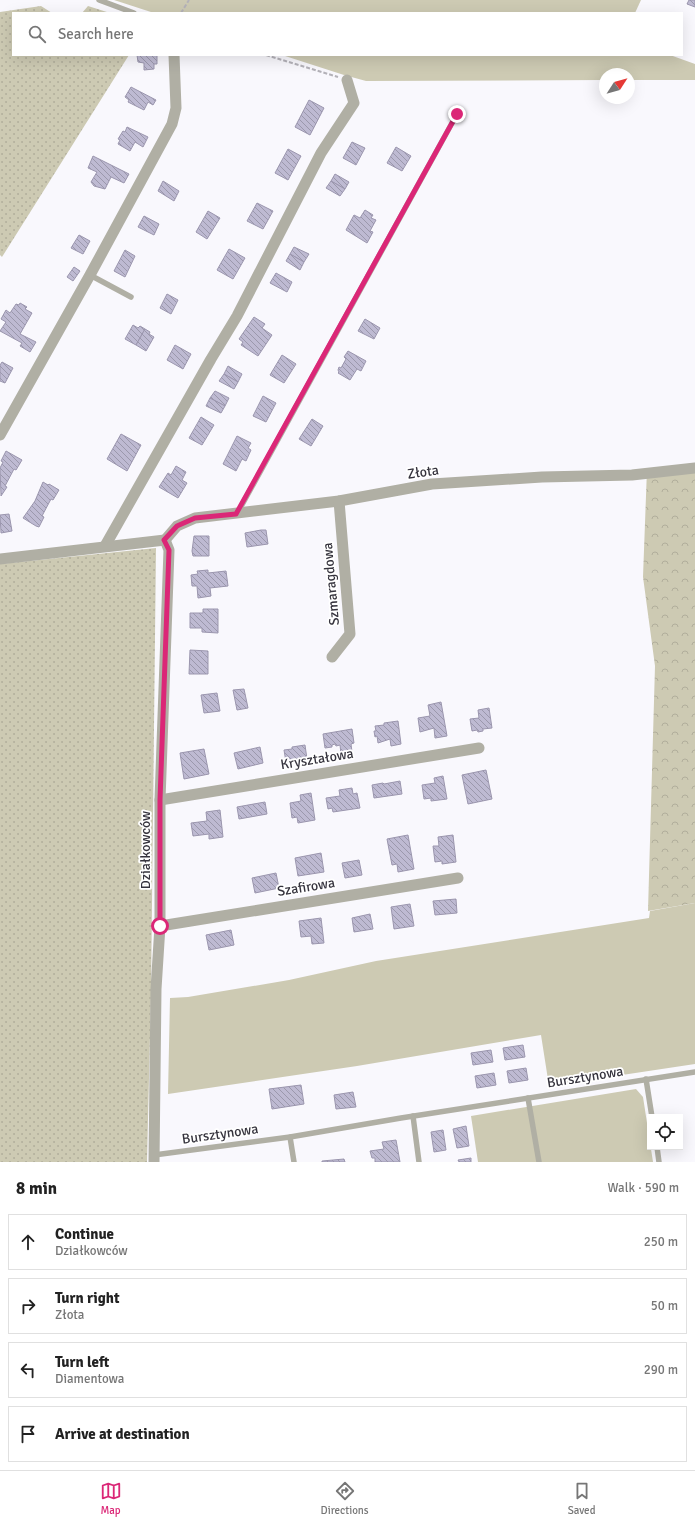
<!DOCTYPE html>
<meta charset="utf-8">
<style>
body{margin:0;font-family:Signika,sans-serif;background:#f2f2f2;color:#222}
.controls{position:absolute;right:12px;bottom:12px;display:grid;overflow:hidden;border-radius:0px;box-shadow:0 4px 16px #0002}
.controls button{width:36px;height:36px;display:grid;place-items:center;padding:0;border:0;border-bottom:1px solid #e0e0e0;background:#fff;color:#222;font:20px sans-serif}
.compass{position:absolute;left:599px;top:68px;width:36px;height:36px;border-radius:50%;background:#fff;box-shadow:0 4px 16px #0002;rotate:54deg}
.stop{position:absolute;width:12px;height:12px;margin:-9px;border:3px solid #db2777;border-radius:50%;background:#fff}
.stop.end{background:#db2777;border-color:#fff;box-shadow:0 1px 4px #0008}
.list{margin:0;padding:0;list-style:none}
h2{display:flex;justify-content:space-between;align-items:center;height:52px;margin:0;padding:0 16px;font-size:17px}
h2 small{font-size:13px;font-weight:400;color:#767676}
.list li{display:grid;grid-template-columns:26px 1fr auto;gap:12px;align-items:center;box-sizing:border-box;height:56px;margin:0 8px 8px;padding:0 8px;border:1px solid #e0e0e0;border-radius:0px}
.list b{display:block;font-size:15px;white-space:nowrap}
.list p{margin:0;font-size:13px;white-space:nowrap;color:#767676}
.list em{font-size:13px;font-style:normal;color:#767676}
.icon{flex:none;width:22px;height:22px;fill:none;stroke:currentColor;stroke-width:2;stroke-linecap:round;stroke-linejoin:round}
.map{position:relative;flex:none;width:695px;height:1162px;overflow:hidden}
.search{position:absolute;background:#fff;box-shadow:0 4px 16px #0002;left:12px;right:12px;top:12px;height:44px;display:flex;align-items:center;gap:10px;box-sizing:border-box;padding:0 14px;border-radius:0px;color:#767676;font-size:15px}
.sheet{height:308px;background:#fff}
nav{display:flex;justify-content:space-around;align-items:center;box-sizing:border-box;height:56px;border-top:1px solid #e0e0e0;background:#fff;font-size:11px;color:#767676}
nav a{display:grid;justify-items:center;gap:2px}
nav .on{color:#db2777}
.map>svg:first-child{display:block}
.green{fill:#cdcab3}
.forest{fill:url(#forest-crowns)}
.garden{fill:url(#garden-dots)}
.building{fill:url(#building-back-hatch);stroke:#9b96ae}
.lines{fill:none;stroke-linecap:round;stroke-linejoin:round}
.path{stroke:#b4b2b9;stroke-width:2;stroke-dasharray:4 2;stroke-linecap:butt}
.lane{stroke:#b0afa4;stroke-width:5.5}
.street{stroke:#b0afa4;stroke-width:11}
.route{stroke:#db2777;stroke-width:5}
.labels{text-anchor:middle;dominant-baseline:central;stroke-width:3.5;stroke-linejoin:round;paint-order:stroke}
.street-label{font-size:14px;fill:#35333d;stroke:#fff}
</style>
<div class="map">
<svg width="695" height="1162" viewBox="0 0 695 1162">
<defs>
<pattern id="forest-crowns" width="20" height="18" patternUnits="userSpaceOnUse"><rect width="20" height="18" fill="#cdcab3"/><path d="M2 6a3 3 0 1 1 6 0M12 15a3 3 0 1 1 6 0" fill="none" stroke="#b1ae9b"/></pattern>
<pattern id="garden-dots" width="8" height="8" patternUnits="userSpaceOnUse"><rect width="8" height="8" fill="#cdcab3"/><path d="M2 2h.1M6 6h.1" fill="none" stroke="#b1ae9b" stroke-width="1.8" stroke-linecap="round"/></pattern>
<pattern id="building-back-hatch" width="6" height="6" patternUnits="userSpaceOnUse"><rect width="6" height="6" fill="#bebad2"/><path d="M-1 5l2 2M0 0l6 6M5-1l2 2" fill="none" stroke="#9b98ac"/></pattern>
</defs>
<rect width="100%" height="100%" fill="#f9f8fd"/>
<g class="green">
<polygon points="114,0 641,0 635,13 154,13"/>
<polygon points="282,55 670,55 695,64 695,80 629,80 629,74 605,74 605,80 366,81 344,75"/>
<polygon points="695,903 695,1064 549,1086 541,1035 357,1066 168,1094 170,998 188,997 289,980 376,961 649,918 650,911"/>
<polygon points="636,1089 643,1097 653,1162 478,1162 471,1116"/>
</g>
<polygon class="forest" points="695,463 695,903 648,911 655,666 643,577 647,469"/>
<g class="garden">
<polygon points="41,6 52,13 13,13 13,55 129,55 2,257 0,255 0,12"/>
<polygon points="88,6 110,13 82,13"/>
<polygon points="156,548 151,994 147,1162 0,1162 0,564"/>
</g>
<g class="building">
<polygon points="689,0 695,0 695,7 687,4"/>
<polygon points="137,55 157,55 157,64 154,64 154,69 144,70 144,63 138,62"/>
<polygon points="131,87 156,100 153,105 148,102 144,110 128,102 129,100 125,97"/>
<polygon points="309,100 324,108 310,135 295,127"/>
<polygon points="127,127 148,137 143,147 135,142 130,151 118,144 120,140 118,139 123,131 125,132"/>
<polygon points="352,142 365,148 356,165 343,158"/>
<polygon points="396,147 411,156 402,171 387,163"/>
<polygon points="288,149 301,156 288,180 275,173"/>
<polygon points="93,156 129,174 124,183 111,177 105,189 94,186 91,182 97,172 88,168"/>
<polygon points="335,174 349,182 345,189 331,181"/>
<polygon points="163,181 179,191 174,201 158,191"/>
<polygon points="331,181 345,189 340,196 326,188"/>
<polygon points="257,203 273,211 263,229 247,221"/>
<polygon points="365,210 373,215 371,218 376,220 370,231 373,232 367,243 346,230 354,215 360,218"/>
<polygon points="208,211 220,218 207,239 196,232"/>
<polygon points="144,216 159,224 154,235 138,227"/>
<polygon points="79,235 90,241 83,254 71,248"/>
<polygon points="294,247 309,254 304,262 290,254"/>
<polygon points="229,249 245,258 233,279 217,270"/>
<polygon points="125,250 135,256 125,277 114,271"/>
<polygon points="290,254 304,262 300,270 286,261"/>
<polygon points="74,267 80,271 73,281 67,277"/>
<polygon points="276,273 292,282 287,292 270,283"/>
<polygon points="167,294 178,300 171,314 160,308"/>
<polygon points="20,303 27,307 25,309 32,313 20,334 36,342 30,352 20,346 22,343 0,331 6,322 1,319 6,310 10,313 16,304 19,305"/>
<polygon points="254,317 265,324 262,328 272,335 258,356 241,345 243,342 239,339"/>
<polygon points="365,319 380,328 374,339 358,331"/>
<polygon points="133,325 138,328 140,326 145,329 136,345 125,339"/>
<polygon points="145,329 150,332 149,334 154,337 146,351 136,345"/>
<polygon points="175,345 191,354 183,369 167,360"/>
<polygon points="348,351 366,361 361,371 357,369 350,380 338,373 339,372 338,370 339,367 341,368 346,359 344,357"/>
<polygon points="282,355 296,364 284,383 270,375"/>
<polygon points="2,362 13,368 5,383 0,381 0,365"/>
<polygon points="228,366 242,374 238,382 224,374"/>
<polygon points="224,374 238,382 234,389 219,381"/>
<polygon points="215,391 229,398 225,406 210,398"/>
<polygon points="263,396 276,403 266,422 253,416"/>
<polygon points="210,398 225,406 221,413 206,406"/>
<polygon points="201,417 214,425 202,445 189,438"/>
<polygon points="312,419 323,426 311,446 299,439"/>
<polygon points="121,434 141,445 127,471 107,459"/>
<polygon points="237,436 251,443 248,448 251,450 246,461 242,459 236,471 223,464"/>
<polygon points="6,451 22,460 16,470 14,469 5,486 7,487 1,496 0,468 3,462 1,461"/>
<polygon points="176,466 186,472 182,480 187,483 178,498 159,487 168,473 171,475"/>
<polygon points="43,482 48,485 49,484 59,490 53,500 51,499 42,516 44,517 39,527 36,526 23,518 35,501"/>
<polygon points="9,514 12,531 1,533 0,515"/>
<polygon points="261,530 266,530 268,544 247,547 245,533"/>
<polygon points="194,536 209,536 209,556 193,556 192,551"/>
<polygon points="208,570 208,573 226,571 228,586 210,588 211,596 198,598 197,586 192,586 191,575 198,574 197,571"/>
<polygon points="203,609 218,609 218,633 202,632 202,628 190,628 190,613 203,613"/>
<polygon points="190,650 208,651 208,674 189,674"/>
<polygon points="244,689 248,708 237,710 233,690"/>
<polygon points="217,693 220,711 204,713 201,695"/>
<polygon points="441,702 447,736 435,738 434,728 420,732 418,718 430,716 428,705"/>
<polygon points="489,708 492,728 483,729 483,731 478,732 477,730 472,731 470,719 479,718 478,710"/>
<polygon points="398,721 401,744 391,746 390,739 378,743 377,736 375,737 374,731 376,731 375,726 384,725 384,723"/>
<polygon points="352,729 354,743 351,744 352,752 341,754 340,745 336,746 335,744 332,745 332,747 325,748 323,734"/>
<polygon points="305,745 307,759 286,762 284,750 292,749 292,747"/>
<polygon points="260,747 263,763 238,769 234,753"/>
<polygon points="204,749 209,774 184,779 180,753"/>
<polygon points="486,770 492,799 468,804 462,775"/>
<polygon points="443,776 447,799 431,801 431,798 424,799 422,785 435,783 434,778"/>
<polygon points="400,781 402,794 374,798 372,785 383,783 384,784"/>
<polygon points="352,788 353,794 357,793 360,808 333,812 332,808 328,809 326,798 340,796 339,790"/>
<polygon points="311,793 315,820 298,823 297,817 292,818 290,803 301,801 300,795"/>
<polygon points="265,802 267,814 239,819 237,807"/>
<polygon points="220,810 223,837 209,839 209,834 193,836 191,823 207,821 206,812"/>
<polygon points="408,835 414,869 398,872 397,864 392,865 387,839"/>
<polygon points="453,835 456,862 442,864 442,861 435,862 433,846 439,846 438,837"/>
<polygon points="321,853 324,872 298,876 295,858"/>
<polygon points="359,860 362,875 345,878 342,863"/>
<polygon points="276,873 279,888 255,893 252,878"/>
<polygon points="456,899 457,913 435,915 433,901"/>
<polygon points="410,904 414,926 394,929 391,907"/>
<polygon points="370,914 373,929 354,932 352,918"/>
<polygon points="321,918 324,943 312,944 311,936 301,937 299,921"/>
<polygon points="231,930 234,945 209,950 206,935"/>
<polygon points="523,1045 525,1057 505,1060 503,1048"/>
<polygon points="491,1050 493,1062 473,1065 471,1053"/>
<polygon points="526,1068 528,1080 509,1083 507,1071"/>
<polygon points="494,1073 496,1085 477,1088 475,1076"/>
<polygon points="301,1085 304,1104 272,1109 269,1089"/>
<polygon points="353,1092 356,1107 336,1109 334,1095"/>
<polygon points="466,1126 469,1146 457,1148 453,1129"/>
<polygon points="443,1130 446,1150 434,1152 431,1132"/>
<polygon points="396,1140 400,1162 375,1162 375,1158 372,1158 370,1151 384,1149 382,1142"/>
<polygon points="471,1158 471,1162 459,1162 458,1160"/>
<polygon points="344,1159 345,1162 322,1162 322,1161"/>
</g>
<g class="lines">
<g class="path">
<polyline points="181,13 189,0"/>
<polyline points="266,55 338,77"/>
</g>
<g class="lane">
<polyline points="99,0 134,13"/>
<polyline points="90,275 131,297"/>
<polyline points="238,512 457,114"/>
<polyline points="646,1079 652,1117"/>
<polyline points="528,1098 539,1162"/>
<polyline points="413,1116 419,1162"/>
<polyline points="290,1137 294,1162"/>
<polyline points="657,1147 659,1162"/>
<polyline points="154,1155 290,1137 401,1118 695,1072"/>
</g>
<g class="street">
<polyline points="0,435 90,275 172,124 176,108 174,55"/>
<polyline points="165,540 177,526 195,518 339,501 432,484 542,477 632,475 695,468"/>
<polyline points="105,546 211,359 237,316 321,153 354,103 347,80"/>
<polyline points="0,559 165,540"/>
<polyline points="332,657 350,634 339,501"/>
<polyline points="160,800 479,748"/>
<polyline points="160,926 458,878"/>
<polyline points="154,1162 156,989 160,926 160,800 169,550 165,540"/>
</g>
</g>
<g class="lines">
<polyline class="route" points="160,926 160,800 169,550 164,540 177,526 195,518 236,514 457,114"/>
</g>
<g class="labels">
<g class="street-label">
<text transform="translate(423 472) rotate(-8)">Złota</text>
<text transform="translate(331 584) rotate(-95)">Szmaragdowa</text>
<text transform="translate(317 759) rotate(-9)">Kryształowa</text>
<text transform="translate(145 850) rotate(-90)">Działkowców</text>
<text transform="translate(306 887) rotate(-9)">Szafirowa</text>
<text transform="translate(585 1077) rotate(-9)">Bursztynowa</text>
<text transform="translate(220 1134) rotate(-8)">Bursztynowa</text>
</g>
</g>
</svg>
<div class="controls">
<button><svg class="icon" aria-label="locate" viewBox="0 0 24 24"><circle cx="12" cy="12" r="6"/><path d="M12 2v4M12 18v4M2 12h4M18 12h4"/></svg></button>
</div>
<svg class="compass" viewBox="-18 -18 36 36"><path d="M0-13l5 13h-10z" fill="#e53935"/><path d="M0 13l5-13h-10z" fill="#767676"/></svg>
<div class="stop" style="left:160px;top:926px"></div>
<div class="stop end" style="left:457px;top:114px"></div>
<div class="search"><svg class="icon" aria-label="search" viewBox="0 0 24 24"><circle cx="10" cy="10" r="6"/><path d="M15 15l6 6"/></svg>Search here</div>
</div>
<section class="sheet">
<h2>8 min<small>Walk · 590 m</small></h2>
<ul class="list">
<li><svg class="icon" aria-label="ahead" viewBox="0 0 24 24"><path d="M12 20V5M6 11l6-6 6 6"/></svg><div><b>Continue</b><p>Działkowców</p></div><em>250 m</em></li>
<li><svg class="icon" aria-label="right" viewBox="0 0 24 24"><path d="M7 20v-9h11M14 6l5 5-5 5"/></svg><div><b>Turn right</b><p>Złota</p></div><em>50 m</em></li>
<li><svg class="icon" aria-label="left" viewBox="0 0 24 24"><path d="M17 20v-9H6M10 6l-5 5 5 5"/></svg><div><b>Turn left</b><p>Diamentowa</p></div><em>290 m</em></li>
<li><svg class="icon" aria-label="arrive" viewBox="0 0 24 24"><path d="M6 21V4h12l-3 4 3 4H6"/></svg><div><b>Arrive at destination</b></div></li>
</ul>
</section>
<nav>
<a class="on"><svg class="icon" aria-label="map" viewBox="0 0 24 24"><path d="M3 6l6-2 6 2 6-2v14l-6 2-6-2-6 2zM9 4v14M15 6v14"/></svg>Map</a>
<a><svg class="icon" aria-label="directions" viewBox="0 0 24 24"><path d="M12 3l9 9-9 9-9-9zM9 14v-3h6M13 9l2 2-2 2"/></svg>Directions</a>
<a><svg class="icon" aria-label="saved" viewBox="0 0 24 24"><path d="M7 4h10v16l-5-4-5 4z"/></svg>Saved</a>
</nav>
